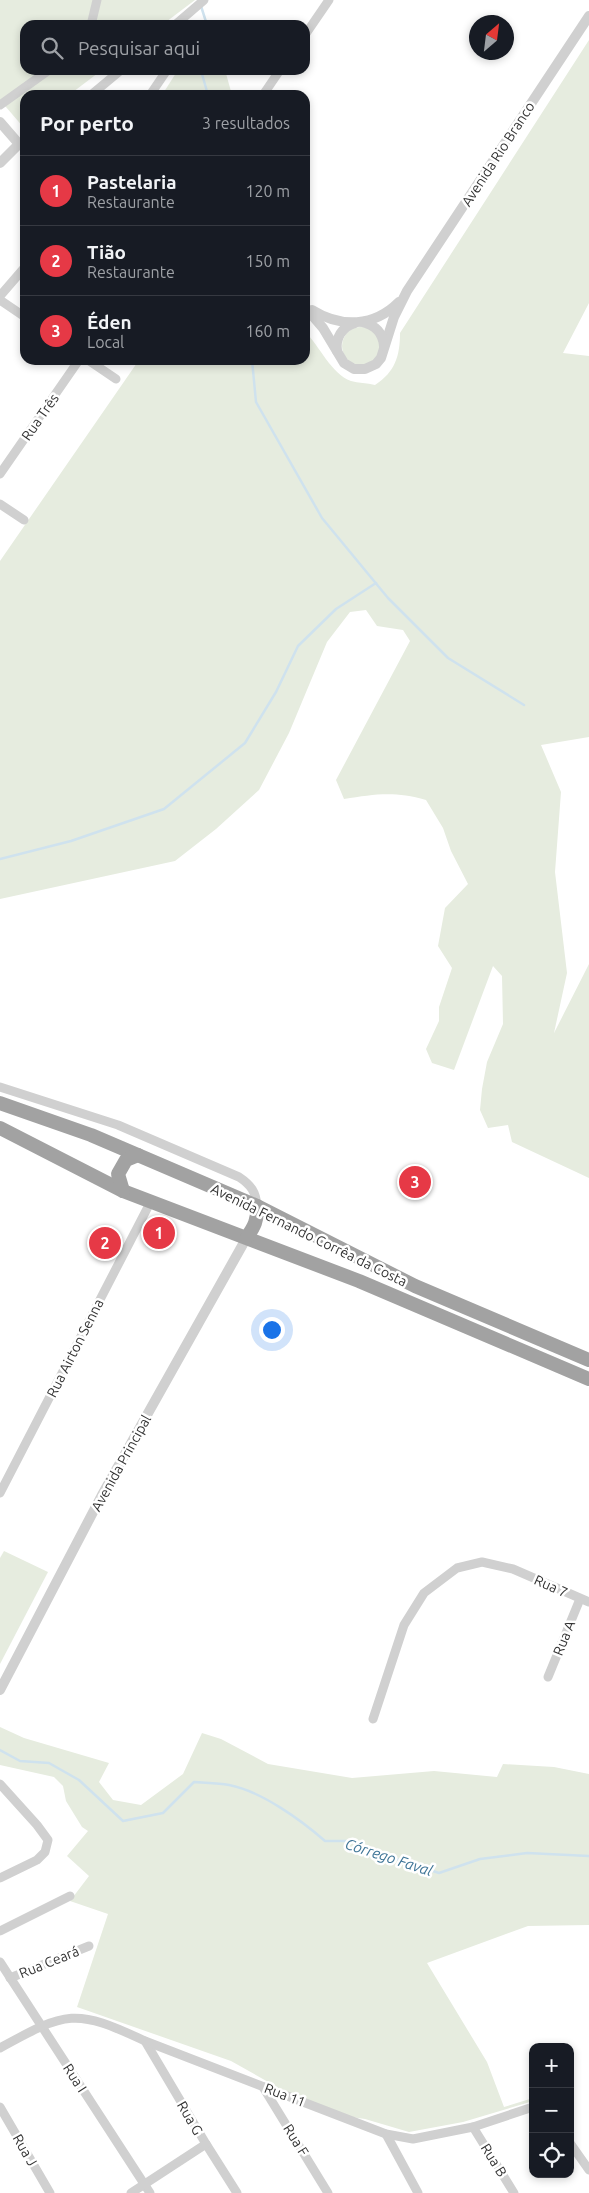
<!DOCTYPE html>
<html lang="pt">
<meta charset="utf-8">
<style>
body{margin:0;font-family:Ubuntu,sans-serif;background:#242831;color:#f1f3f6}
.controls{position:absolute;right:15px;bottom:15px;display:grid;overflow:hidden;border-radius:10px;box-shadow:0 2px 8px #0003}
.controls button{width:45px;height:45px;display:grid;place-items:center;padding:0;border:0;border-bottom:1px solid #363941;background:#171b24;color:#f1f3f6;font:25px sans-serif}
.compass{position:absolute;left:469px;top:15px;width:45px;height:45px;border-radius:50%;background:#171b24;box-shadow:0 2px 8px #0003;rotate:28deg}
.you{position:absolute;left:271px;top:1329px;width:18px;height:18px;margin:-12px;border:4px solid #fff;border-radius:50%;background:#1a73e8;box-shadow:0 0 0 8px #1a73e833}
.badge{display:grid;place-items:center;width:32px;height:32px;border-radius:50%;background:#e63946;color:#fff;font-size:16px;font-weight:700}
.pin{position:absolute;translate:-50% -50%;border:2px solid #fff;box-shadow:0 1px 5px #0006}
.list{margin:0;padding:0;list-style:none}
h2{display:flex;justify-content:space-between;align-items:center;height:65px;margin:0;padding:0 20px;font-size:21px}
h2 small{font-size:16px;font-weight:400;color:#9ea1a6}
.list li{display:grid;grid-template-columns:32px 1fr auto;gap:15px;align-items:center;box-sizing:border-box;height:70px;padding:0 20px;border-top:1px solid #363941}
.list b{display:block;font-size:19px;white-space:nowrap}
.list p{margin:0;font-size:16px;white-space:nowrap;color:#9ea1a6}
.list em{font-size:16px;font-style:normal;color:#9ea1a6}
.icon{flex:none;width:28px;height:28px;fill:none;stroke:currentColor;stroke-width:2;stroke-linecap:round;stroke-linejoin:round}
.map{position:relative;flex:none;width:589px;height:2193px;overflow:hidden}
.search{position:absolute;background:#171b24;box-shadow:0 2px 8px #0003;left:20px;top:20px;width:290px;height:55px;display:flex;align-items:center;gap:12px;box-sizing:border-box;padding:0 18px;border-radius:15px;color:#9ea1a6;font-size:19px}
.panel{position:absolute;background:#171b24;box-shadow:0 2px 8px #0003;left:20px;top:90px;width:290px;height:275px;border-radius:15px}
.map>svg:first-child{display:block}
.green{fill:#e6ecdf}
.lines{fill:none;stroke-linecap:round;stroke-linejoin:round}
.stream{stroke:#cfe2ee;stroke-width:2.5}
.minor{stroke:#d0d0d0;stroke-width:9}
.tertiary{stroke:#d0d0d0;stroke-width:10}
.trunk{stroke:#a2a2a2;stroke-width:14}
.labels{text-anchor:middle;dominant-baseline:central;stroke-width:5;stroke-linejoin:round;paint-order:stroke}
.street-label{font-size:14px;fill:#333;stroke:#fff}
.water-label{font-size:15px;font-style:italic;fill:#3f7597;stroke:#fff}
</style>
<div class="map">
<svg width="589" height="2193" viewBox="0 0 589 2193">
<rect width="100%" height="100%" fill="#fff"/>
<g class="green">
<polygon points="0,0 195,0 162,25 25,25 25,70 102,70 69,95 25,95 24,128 0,100"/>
<path d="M589,40V303L563,353L589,356V737L541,745L561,792L555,872L567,973L554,1033L589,964V1178L512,1142L508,1125L488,1128L480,1110L482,1089L487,1062L503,1024L502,976L493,966L454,1070L432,1063L426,1049L439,1021V1007L452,968L438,946L445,908L468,884L451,851L443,828L426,800C395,791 375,794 344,799L336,780L410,641L403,630L377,626L366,610L350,612L327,642L289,733L259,790L216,829L175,861L0,899V561L139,360H305V332C320,346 331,374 351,381C358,383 367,383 375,385C395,372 400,356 400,333Z"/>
<polygon points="178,70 225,70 232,95 162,95"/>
<circle cx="361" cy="346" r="19"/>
<polygon points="4,1551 48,1572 0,1664 0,1558"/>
<polygon points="0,1727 24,1738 109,1763 99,1782 113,1800 141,1805 183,1774 202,1733 221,1739 268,1764 352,1778 434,1771 497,1777 503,1764 554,1767 589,1774 589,1925 528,1926 427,1963 487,2062 504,2107 533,2098 533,2101 463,2122 409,2132 365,2119 351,2117 293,2096 231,2061 77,2007 108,1914 70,1901 89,1876 67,1856 88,1831 82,1827 66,1801 63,1786 54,1777 0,1765"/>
</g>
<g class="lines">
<g class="stream">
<polyline points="201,6 207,25"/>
<polyline points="203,70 202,74 208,95"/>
<polyline points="252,360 256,402 322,518 388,598 448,658 524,705"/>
<polyline points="0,859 71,841 164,809 245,743 276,692 298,646 336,609 376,583"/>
<path d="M0,1750L20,1761L49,1763L79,1780L123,1821L163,1813L194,1782C206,1783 217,1783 229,1785C261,1791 301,1820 325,1841H349L399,1860L439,1873L480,1859L527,1853L589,1856"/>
</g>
<g class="minor">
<polyline points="91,25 97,0"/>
<polyline points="175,25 204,0"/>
<polyline points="305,35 329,0"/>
<polyline points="91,95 121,70"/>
<polyline points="150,95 167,70"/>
<polyline points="263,95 280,70"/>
<polyline points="0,105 49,70"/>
<polyline points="0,296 25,267"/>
<polyline points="0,300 25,317"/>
<polyline points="88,360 116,379"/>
<polyline points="0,474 79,360"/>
<polyline points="0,504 24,520"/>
<path d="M0,1087L118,1125L239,1177C251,1185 256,1192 257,1206"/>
<polyline points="0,1493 150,1203"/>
<polyline points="548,1677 580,1599"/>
<polyline points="373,1719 404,1625 424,1593 457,1568 482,1562 513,1569 589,1602"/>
<polyline points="0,1784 37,1825 48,1840 45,1852 37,1860 0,1878"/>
<polyline points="0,1931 70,1896"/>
<polyline points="0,1962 150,2193"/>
<polyline points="10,1978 89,1946"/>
<polyline points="145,2041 206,2144 237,2193"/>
<path d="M0,2048C67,2011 75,2008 145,2041L386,2134L413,2139L473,2127L533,2107"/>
<polyline points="263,2087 328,2193"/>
<polyline points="0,2107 50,2193"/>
<polyline points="473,2127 514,2193"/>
<polyline points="386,2134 418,2193"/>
<polyline points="570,2143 589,2170"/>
<polyline points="131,2193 206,2144"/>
</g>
<g class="tertiary">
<polyline points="0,122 19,144"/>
<polyline points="0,163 19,144 25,142"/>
<polyline points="305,307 323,328 344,363 354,369 365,369 376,364 381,358 394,317 407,291 589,16"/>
<path d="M312,310C341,328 374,327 399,302"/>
<path d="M362,322C375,325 383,333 384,346"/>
<path d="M337,351C335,338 342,327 355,323"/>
<polyline points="0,1690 102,1495 247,1237"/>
</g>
<g class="trunk">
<polyline points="0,1103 91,1135 257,1206 415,1286 589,1360"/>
<polyline points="0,1128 123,1191 359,1281 589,1379"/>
<polyline points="123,1191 118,1174 126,1160 138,1155"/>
<path d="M247,1237C254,1227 258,1220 257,1206"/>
</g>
</g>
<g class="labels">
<g class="street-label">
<text transform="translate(498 154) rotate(-57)">Avenida Rio Branco</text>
<text transform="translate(40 417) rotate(-55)">Rua Três</text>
<text transform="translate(309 1235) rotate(26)">Avenida Fernando Corrêa da Costa</text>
<text transform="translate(75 1348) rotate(-63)">Rua Airton Senna</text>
<text transform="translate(121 1463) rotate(-61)">Avenida Principal</text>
<text transform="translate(551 1586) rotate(24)">Rua 7</text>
<text transform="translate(564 1638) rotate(-68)">Rua A</text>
<text transform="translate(49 1962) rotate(-22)">Rua Ceará</text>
<text transform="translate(75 2078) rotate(57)">Rua I</text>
<text transform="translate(285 2095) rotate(21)">Rua 11</text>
<text transform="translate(190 2118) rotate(60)">Rua G</text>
<text transform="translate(296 2140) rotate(58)">Rua F</text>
<text transform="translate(25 2150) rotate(60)">Rua J</text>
<text transform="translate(494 2160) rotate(58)">Rua B</text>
</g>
<g class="water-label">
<text transform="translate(389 1857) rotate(18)">Córrego Faval</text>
</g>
</g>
</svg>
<div class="controls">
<button>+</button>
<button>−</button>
<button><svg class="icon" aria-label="locate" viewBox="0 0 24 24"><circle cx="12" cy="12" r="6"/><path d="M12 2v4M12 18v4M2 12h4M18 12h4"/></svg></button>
</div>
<svg class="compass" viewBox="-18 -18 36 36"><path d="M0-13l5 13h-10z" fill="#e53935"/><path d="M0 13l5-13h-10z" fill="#9ea1a6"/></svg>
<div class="you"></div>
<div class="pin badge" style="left:159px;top:1233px">1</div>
<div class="pin badge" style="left:105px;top:1243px">2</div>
<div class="pin badge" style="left:415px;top:1182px">3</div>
<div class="search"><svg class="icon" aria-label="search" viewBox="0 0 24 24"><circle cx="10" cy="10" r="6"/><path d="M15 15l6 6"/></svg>Pesquisar aqui</div>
<section class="panel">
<h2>Por perto<small>3 resultados</small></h2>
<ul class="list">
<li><span class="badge">1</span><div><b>Pastelaria</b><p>Restaurante</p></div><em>120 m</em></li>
<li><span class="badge">2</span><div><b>Tião</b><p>Restaurante</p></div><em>150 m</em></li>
<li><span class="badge">3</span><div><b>Éden</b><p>Local</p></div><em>160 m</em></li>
</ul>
</section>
</div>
